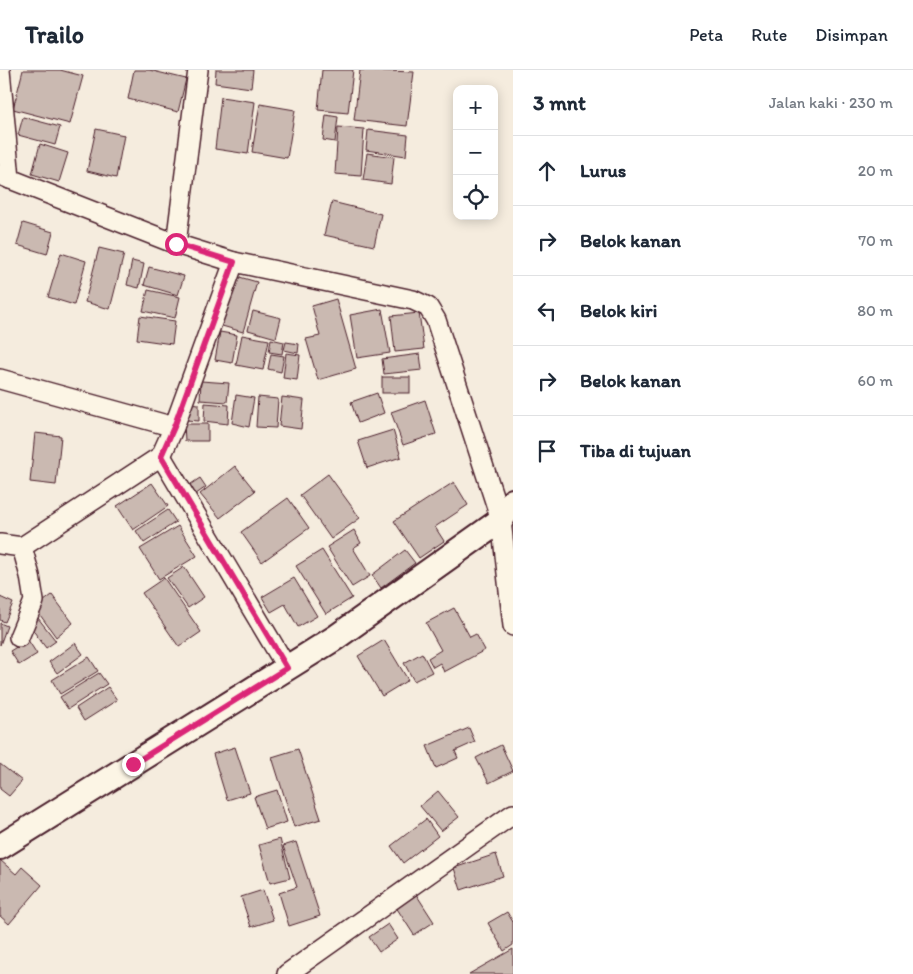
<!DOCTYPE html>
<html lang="id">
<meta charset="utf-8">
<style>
body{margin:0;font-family:Itim,sans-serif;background:#f2f2f3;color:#1f2937}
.controls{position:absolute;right:15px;top:15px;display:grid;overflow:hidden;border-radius:10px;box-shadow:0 2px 12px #0003}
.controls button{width:45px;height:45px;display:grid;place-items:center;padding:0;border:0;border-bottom:1px solid #e0e1e3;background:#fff;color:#1f2937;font:25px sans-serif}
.stop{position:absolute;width:15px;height:15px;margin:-11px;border:4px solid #db2777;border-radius:50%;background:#fff}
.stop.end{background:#db2777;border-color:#fff;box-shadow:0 1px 5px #0008}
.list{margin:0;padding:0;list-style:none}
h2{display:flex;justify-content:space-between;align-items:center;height:65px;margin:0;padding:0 20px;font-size:21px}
h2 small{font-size:16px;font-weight:400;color:#747a83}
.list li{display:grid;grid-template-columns:32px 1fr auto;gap:15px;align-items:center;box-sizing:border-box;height:70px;padding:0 20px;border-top:1px solid #e0e1e3}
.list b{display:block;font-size:19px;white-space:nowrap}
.list em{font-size:16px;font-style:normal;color:#747a83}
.icon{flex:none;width:28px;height:28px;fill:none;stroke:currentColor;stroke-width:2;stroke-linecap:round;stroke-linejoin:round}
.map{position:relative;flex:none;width:513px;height:904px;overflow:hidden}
header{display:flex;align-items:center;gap:30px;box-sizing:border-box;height:70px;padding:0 25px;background:#fff;border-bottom:1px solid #e0e1e3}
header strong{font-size:24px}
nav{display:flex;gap:28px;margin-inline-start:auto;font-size:18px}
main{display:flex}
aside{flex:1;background:#fff}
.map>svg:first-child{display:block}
.building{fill:#cab9b1;stroke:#4a1f2b}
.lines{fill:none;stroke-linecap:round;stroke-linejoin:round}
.minor-casing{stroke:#4a1f2b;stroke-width:22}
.tertiary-casing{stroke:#4a1f2b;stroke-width:28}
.minor{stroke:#fcf5e5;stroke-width:19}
.tertiary{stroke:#fcf5e5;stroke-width:24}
.route{stroke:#db2777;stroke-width:6}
</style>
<header>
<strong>Trailo</strong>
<nav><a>Peta</a><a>Rute</a><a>Disimpan</a></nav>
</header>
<main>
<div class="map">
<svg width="513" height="904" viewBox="0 0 513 904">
<rect width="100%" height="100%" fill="#f5ecde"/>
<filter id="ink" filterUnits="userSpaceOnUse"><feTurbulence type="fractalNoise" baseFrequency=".02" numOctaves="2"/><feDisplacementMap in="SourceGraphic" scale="10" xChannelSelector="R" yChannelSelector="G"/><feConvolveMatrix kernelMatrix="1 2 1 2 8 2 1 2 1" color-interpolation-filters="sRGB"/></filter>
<g filter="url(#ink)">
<g class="building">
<polygon points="23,0 60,0 83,6 70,54 13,39"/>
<polygon points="134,0 149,0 186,9 178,42 128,29"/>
<polygon points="216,0 253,0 251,18 215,13"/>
<polygon points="322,0 353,0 348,43 318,40"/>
<polygon points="360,0 414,2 407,56 354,50"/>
<polygon points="221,27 255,32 248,84 215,79"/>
<polygon points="260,34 295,40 287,88 252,82"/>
<polygon points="326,45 338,47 335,72 323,70"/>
<polygon points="23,47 60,57 55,75 18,65"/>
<polygon points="338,57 364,59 361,106 335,104"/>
<polygon points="96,59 124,65 116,108 87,101"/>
<polygon points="368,60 408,65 406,86 366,80"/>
<polygon points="40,74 68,83 59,112 32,104"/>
<polygon points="367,83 394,87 391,114 363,110"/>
<polygon points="332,132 381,144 374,176 324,165"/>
<polygon points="23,153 53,162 47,184 17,175"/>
<polygon points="99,178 124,184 110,239 85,232"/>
<polygon points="61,183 86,191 74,235 48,227"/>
<polygon points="132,191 144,194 139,218 127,215"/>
<polygon points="149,197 184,206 178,225 144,215"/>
<polygon points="236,206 257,212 243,262 222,256"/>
<polygon points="148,220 180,227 175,248 143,241"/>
<polygon points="336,229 356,299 318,310 306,269 320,266 312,236"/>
<polygon points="382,239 390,283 357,288 350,245"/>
<polygon points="253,241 281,248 276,268 248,260"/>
<polygon points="419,243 424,279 395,282 391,246"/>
<polygon points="140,246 175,251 172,274 137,269"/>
<polygon points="220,262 237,265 232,293 215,290"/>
<polygon points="242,265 269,270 263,300 236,295"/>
<polygon points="271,269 284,272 282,284 269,282"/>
<polygon points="286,272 299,274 298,283 284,280"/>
<polygon points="286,283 300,285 297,310 283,308"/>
<polygon points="271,284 284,286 281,302 268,299"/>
<polygon points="420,284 422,300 384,304 382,289"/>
<rect x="382" y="307" width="28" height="16"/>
<polygon points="201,311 229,313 227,332 200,330"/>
<polygon points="377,323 384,343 358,353 351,332"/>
<polygon points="236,325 254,328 249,357 232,353"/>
<polygon points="258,327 278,329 276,358 256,357"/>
<polygon points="282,327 304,330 301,359 279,356"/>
<polygon points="425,330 436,364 403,375 391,342"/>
<polygon points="187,333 199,334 199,351 186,350"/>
<polygon points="205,333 229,335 228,354 204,351"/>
<polygon points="184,354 208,354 208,371 185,371"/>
<polygon points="393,360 401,387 367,398 358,371"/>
<polygon points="35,363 61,366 56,415 30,412"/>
<polygon points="235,396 255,421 220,448 200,424"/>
<polygon points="328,404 360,448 331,469 300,425"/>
<polygon points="200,408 206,417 192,427 185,418"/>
<polygon points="454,412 468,435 435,457 444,471 419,488 394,451"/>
<polygon points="152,413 168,436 133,460 117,436"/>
<polygon points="288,428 309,458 262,492 241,462"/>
<polygon points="168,440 176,452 144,473 136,461"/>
<polygon points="178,456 197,486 159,509 140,479"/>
<polygon points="354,460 361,473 353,478 370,506 352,517 327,477"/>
<polygon points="322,480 352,528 326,544 296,496"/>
<polygon points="405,480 415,493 381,518 372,505"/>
<polygon points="184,497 204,527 188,538 167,508"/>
<polygon points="164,508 201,562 179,577 142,523"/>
<polygon points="294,508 317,546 298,557 285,534 271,542 262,527"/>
<polygon points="52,525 73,553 56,567 35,538"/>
<polygon points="0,527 13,533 5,552 0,550"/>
<polygon points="454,538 470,567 476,564 485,580 444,602 440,593 433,597 428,588 441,580 426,553"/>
<polygon points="38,548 56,571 46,578 29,555"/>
<polygon points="0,553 7,556 0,575"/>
<polygon points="28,570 37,584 19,595 10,581"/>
<polygon points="384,570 408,610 382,626 358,586"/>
<polygon points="75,573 83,584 57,603 49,592"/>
<polygon points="422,583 432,602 414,611 404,593"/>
<polygon points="89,587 98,601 60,624 52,610"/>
<polygon points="99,603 107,614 68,639 60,627"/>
<polygon points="108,617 117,630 84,651 76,638"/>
<polygon points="469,658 475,672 455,681 458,688 436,698 427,676"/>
<polygon points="501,675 513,701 489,713 476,688"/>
<polygon points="235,677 250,723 227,730 213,684"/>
<polygon points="298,679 321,749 294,757 272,687"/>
<polygon points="0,694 22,711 9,726 0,719"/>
<polygon points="277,720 287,752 265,759 254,727"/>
<polygon points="438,721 459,747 441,761 420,736"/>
<polygon points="426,749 438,766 403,793 391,776"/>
<polygon points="280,769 290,808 270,813 259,775"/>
<polygon points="296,772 320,846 289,856 279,823 297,817 283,776"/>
<polygon points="496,784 503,806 461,820 454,798"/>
<polygon points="0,790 16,804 22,797 42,815 9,854 0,846"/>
<polygon points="263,820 273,850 251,857 241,827"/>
<polygon points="414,821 434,852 414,865 394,834"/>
<polygon points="507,842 513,852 513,875 504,881 488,853"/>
<polygon points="388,854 398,869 379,882 369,867"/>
<polygon points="513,879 513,904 469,904"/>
</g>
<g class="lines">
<g class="minor-casing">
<g id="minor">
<polyline points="0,0 10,109"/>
<polyline points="0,105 176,174 234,192 413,230 428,237 436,250 501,450 513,556"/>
<polyline points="176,174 198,0"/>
<polyline points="0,309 174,357"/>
<polyline points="161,386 287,598"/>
<polyline points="0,474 22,477"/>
<polyline points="19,567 34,531 30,506 22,477 161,386 174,357 234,192"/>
<polyline points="287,904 513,744"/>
</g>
</g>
<g class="tertiary-casing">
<polyline id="tertiary" points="0,777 335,568 501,450 513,431"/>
</g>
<use href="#minor" class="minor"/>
<use href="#tertiary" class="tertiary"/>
</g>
</g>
<g class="lines" filter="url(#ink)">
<polyline class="route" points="133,694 287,598 161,386 174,357 234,192 176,174"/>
</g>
</svg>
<div class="controls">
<button>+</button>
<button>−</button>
<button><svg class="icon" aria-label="locate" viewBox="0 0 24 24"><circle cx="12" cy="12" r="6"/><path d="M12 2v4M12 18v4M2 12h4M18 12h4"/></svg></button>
</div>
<div class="stop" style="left:176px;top:174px"></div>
<div class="stop end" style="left:133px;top:694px"></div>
</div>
<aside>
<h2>3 mnt<small>Jalan kaki · 230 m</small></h2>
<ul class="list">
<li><svg class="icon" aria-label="ahead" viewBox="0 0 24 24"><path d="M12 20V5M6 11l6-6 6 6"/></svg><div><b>Lurus</b></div><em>20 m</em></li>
<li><svg class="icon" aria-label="right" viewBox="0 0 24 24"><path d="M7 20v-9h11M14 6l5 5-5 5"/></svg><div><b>Belok kanan</b></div><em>70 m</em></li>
<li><svg class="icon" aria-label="left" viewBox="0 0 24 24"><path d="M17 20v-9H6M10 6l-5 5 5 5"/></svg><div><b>Belok kiri</b></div><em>80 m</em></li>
<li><svg class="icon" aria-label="right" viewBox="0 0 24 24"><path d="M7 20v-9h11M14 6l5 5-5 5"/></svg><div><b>Belok kanan</b></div><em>60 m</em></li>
<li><svg class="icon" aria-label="arrive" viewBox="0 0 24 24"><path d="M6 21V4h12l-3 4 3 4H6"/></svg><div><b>Tiba di tujuan</b></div></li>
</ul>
</aside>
</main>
